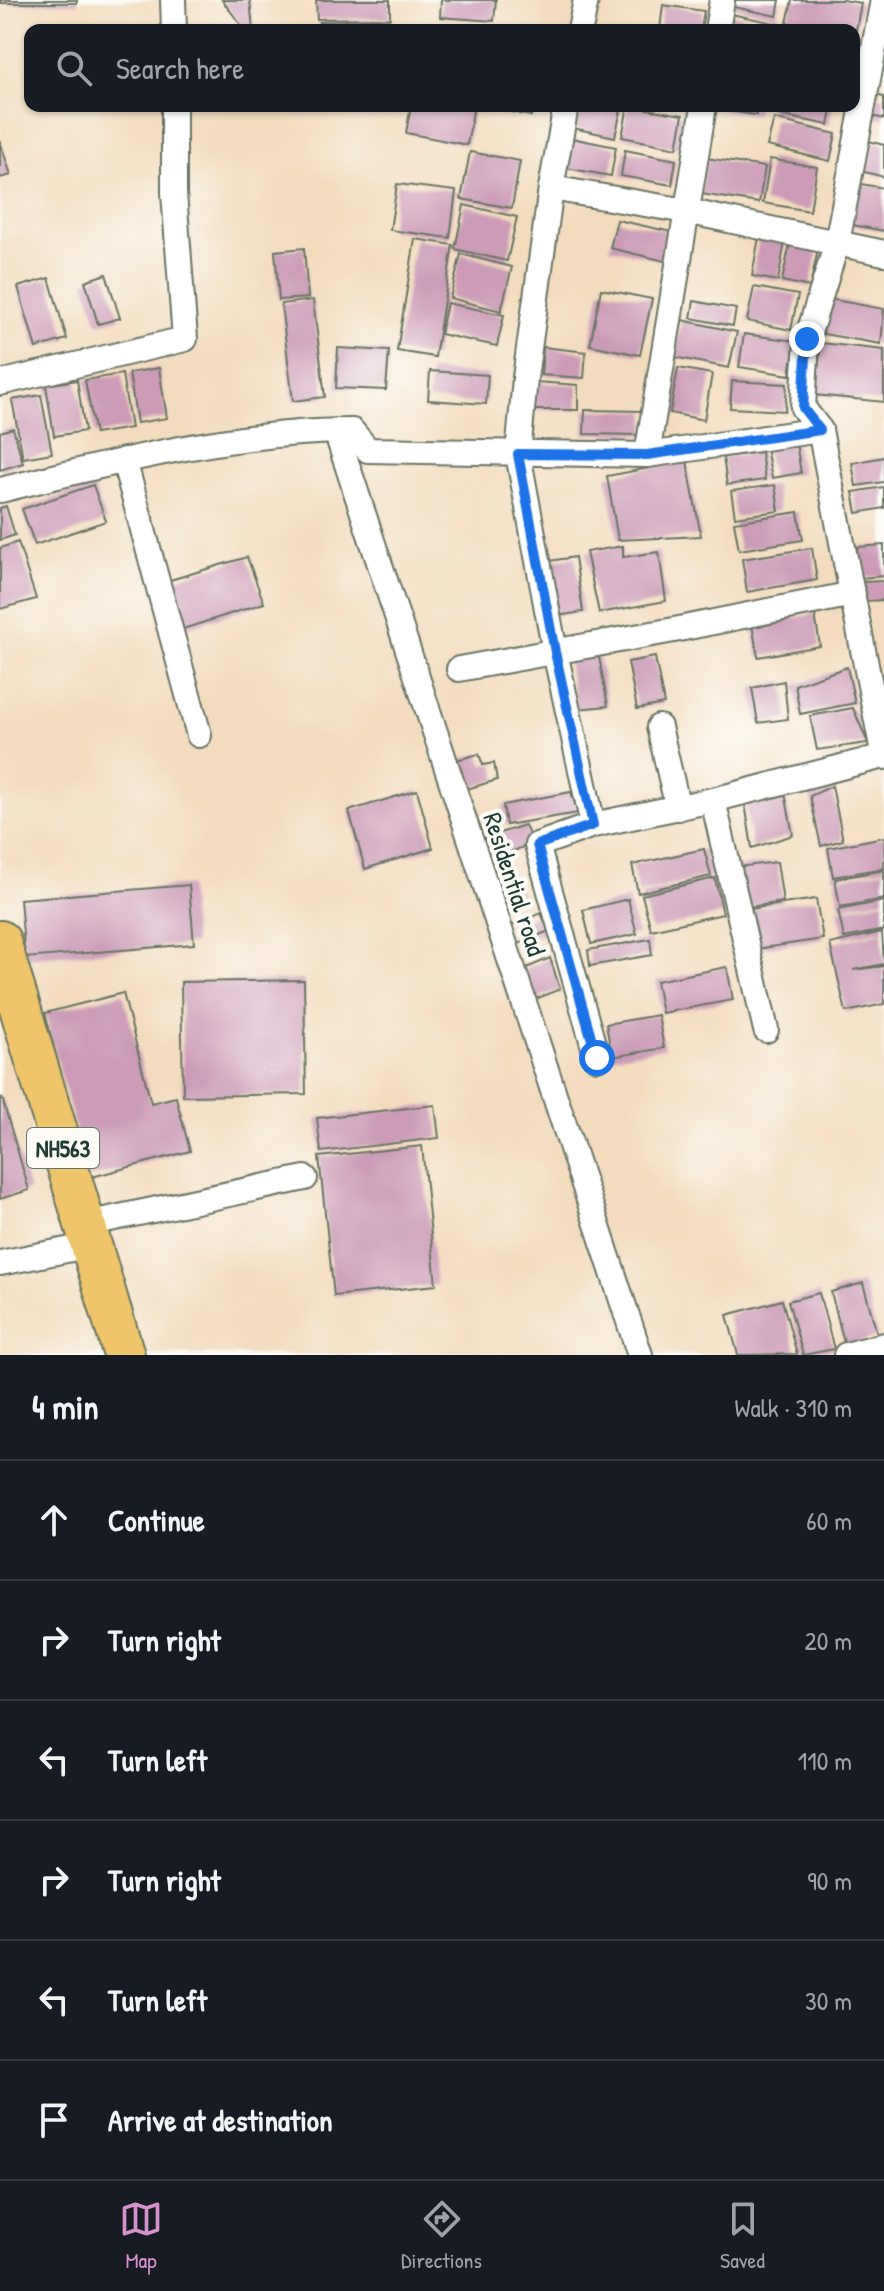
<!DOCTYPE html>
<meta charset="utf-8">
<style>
body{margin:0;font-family:"Patrick Hand",sans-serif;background:#242831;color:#f1f3f6}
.stop{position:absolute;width:24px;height:24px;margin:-18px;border:6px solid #1a73e8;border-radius:50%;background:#fff}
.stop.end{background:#1a73e8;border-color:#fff;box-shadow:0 2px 8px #0008}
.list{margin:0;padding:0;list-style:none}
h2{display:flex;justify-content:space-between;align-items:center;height:104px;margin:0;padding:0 32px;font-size:34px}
h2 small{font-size:26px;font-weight:400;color:#9ea1a6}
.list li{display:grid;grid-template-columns:52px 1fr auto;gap:24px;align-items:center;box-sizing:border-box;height:120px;padding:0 32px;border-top:2px solid #363941}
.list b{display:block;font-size:30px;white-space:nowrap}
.list em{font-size:26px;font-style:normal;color:#9ea1a6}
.icon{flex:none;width:44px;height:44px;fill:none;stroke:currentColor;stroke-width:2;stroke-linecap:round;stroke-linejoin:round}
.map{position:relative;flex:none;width:884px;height:1355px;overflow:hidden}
.search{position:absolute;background:#171b24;box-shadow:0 2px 6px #0004;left:24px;right:24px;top:24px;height:88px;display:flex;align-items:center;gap:20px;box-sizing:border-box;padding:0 28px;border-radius:16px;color:#9ea1a6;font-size:30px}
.sheet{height:824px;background:#171b24}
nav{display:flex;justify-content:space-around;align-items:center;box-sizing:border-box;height:112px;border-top:2px solid #363941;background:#171b24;font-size:22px;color:#9ea1a6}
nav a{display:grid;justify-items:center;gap:4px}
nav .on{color:#d690ce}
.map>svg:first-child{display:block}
.building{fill:#cc9bb8}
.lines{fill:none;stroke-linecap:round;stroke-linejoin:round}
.minor-casing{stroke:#697564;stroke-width:28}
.trunk-casing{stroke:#697564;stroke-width:44}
.minor{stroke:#fff;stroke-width:24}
.trunk{stroke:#eec569;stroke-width:40}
.route{stroke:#1a73e8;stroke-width:10}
.labels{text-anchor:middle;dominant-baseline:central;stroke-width:8;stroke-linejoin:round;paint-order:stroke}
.shield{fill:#fdfcf7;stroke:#62766e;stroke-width:2}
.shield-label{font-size:24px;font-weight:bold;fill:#1f3d34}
.street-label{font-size:26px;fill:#1f3d34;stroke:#fdfcf7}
</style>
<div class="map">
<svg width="884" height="1355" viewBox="0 0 884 1355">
<rect width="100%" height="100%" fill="#fdfcf7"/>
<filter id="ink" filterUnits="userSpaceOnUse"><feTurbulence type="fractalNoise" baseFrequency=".0125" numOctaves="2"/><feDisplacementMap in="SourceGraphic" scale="16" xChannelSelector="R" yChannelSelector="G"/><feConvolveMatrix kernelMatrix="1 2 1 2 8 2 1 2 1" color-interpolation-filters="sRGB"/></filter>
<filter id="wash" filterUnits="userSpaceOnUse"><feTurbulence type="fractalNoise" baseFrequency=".006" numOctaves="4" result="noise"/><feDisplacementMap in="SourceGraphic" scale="32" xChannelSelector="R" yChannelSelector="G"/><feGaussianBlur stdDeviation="1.8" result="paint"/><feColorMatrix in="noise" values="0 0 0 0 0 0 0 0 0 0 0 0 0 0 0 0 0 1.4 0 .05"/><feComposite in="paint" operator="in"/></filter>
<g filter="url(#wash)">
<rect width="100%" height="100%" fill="#f3dcbd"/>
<g id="blocks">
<g class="building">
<rect x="0" y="0" width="77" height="3"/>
<polygon points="222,0 250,0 253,30 245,30"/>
<polygon points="316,0 390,0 390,18 317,19"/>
<polygon points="441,0 496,0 494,21 440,17"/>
<polygon points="730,0 780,0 777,16 729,6"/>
<polygon points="792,0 843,0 861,3 856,30 823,30 787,23"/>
<polygon points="663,5 704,11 701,30 660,30"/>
<polygon points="731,14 788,26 787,30 727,30"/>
<polygon points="380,20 380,30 319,30 319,22"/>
<polygon points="872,94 884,97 884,119 868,115"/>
<polygon points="411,106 474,106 467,145 406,133"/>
<polygon points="484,106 533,106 531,116"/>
<polygon points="572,106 622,106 615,137 568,127"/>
<polygon points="628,106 683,115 677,148 622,137"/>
<polygon points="716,106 757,106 756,115 716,109"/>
<polygon points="770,106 833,106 829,125 769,113"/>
<polygon points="774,119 836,134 830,161 767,146"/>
<polygon points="571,138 616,147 611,176 566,168"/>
<polygon points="861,139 884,145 884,177 853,169"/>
<polygon points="0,141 11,175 0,178"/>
<polygon points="625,150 676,160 672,185 621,176"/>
<polygon points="470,152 520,161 512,208 461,199"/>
<polygon points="706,158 765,167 759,203 701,194"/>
<polygon points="770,159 817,167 810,211 763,203"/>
<polygon points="850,182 884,188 884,231 842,223"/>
<polygon points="397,184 456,191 450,238 390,230"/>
<polygon points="464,205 517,217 507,261 455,249"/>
<polygon points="617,220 672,232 665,261 610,248"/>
<polygon points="759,237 785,242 778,281 752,276"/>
<polygon points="415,239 453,245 435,357 397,351"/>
<polygon points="790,243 818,249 810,287 782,281"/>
<polygon points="304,248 308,298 279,300 275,251"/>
<polygon points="461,254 512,267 501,311 450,298"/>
<polygon points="106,274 120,318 98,324 85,281"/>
<polygon points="49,278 67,339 36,348 18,287"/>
<polygon points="754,287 798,295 791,330 747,321"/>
<polygon points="601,289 652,299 640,355 590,345"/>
<polygon points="829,299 884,309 881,344 823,334"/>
<polygon points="313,300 325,397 293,401 281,304"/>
<polygon points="694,301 736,309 733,326 691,318"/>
<polygon points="447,303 504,315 497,346 440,334"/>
<polygon points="682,320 737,332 729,368 674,357"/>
<polygon points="744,334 795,341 790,375 739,367"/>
<polygon points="821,343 884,350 884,402 815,395"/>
<polygon points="543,347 586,352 584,378 541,375"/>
<polygon points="338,348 389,351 386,390 336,388"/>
<polygon points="159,368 167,418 137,423 129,373"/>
<polygon points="678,368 712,374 704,420 670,413"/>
<polygon points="430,371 488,375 486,404 428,400"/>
<polygon points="122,374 131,428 95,434 85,380"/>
<polygon points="77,380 85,431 54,436 46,385"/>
<polygon points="732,381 787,384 785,411 730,408"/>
<polygon points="535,382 578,385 578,410 534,410"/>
<polygon points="41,395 52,453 23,458 12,400"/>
<polygon points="585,410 646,411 645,435 584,434"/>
<polygon points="13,428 23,463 0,470 0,432"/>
<polygon points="796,443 801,473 772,478 766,448"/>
<polygon points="761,452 765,480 727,485 723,457"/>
<polygon points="884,457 884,482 856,486 852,463"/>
<polygon points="687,461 701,536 618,540 607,476"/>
<polygon points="93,485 106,521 35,545 22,509"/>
<polygon points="775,485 779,511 735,517 731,491"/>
<polygon points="884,487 884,508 857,513 853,492"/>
<polygon points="6,506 15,535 0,540 0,508"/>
<polygon points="798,512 803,540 739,550 734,522"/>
<polygon points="18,542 36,599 0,609 0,548"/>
<polygon points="884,545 884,576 859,578 857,547"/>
<polygon points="623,546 623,557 659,552 666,601 599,613 586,552"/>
<polygon points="812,548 817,580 747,592 742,559"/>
<polygon points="247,557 264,603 183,629 167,581"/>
<polygon points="575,557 583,612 556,616 549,561"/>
<polygon points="884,581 884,600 863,601 862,582"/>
<polygon points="815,614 820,646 758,657 752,625"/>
<polygon points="599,657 608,706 576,709 568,661"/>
<polygon points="655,657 664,704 637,709 628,662"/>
<polygon points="847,667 855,703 800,714 795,685"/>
<polygon points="784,681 788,719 758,723 752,688"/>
<polygon points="853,708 868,743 817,750 810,716"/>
<polygon points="479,754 483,765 494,763 497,780 460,791 452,761"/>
<polygon points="832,786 843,840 821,846 810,796"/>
<polygon points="417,790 433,848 365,869 349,811"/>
<polygon points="571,792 578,813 506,825 503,805"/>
<polygon points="785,793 793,835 752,848 745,803"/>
<polygon points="525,825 532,843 484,864 478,840"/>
<polygon points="884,837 884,868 833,877 828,848"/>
<polygon points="704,849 711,876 638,893 632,865"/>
<polygon points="777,862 783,902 742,908 737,867"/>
<polygon points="884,870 884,899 840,907 835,879"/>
<polygon points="715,878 723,914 651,930 642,895"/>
<polygon points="515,880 522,896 495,907 489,891"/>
<polygon points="189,885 194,944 25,958 20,899"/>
<polygon points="628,899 637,934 591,944 583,910"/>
<polygon points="816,899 823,939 756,949 750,909"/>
<polygon points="884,901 884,930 844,938 838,910"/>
<polygon points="541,913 549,931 516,945 509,927"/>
<polygon points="882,932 884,964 853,970 884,966 884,1004 846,1012 830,944"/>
<polygon points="650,939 652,955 590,966 588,950"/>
<polygon points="550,958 560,989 536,999 524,969"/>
<polygon points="727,967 733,1000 662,1013 656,981"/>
<polygon points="304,980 306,1094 183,1096 181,982"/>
<polygon points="123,993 151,1103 176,1097 190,1151 88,1178 45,1013"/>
<polygon points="658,1015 664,1048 612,1057 606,1024"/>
<polygon points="0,1098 2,1098 29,1190 0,1199"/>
<polygon points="435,1105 439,1138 321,1152 317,1118"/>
<polygon points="422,1146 436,1285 334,1296 319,1157"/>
<polygon points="863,1283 878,1337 845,1346 831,1292"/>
<polygon points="819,1293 834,1349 803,1355 788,1301"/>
<polygon points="782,1300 797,1354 738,1355 727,1315"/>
</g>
</g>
</g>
<g filter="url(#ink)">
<use href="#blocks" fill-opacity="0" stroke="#697564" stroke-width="2"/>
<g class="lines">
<g class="minor-casing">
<g id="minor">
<polyline points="173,0 174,30"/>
<polyline points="883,0 837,243 807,339 803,408 820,430 884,757"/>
<polyline points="580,30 586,0"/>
<polyline points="717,30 722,0"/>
<polyline points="566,106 551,188 525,378 518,454 555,652 593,825"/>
<polyline points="551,188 686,211 884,253"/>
<polyline points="0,383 185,339 174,193 174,106"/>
<polyline points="336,431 640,1355"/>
<polyline points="647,455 704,106"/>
<polyline points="124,460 199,735"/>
<path d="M0,490C115,462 233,431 352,431L368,450L647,455L820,430"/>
<polyline points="459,669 674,630 853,594"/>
<polyline points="659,727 678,808"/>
<polyline points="713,800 766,1030"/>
<polyline points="597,1058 537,845 593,825 713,800 884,756"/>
<polyline points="86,1224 305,1178"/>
<polyline points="0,1263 92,1245"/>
<polyline points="846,1355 884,1345"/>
</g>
</g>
<g class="trunk-casing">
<polyline id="trunk" points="0,941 124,1355"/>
</g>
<use href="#minor" class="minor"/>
<use href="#trunk" class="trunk"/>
</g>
</g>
<g class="lines" filter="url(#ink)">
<polyline class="route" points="597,1058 537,845 593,825 555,652 518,454 647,455 820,430 803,408 807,339"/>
</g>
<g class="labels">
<rect class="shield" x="27" y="1128" width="72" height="40" rx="6"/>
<g class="shield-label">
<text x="63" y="1148">NH563</text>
</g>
<g class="street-label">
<text transform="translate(515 884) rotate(72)">Residential road</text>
</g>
</g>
</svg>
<div class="stop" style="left:597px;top:1058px"></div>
<div class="stop end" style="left:807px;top:339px"></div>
<div class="search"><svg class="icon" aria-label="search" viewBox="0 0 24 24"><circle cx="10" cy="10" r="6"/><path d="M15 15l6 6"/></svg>Search here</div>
</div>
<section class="sheet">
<h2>4 min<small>Walk · 310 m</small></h2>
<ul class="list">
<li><svg class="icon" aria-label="ahead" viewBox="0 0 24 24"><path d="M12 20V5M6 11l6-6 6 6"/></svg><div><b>Continue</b></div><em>60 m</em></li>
<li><svg class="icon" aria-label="right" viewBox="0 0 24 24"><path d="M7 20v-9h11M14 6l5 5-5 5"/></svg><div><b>Turn right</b></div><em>20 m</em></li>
<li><svg class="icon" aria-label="left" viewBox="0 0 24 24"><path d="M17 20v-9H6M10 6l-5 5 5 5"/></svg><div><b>Turn left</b></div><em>110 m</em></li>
<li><svg class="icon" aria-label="right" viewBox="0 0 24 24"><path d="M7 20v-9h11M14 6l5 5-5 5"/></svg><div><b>Turn right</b></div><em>90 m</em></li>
<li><svg class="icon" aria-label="left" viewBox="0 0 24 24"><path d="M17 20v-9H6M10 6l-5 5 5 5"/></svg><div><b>Turn left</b></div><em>30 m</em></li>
<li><svg class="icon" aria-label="arrive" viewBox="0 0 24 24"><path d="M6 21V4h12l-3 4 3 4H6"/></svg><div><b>Arrive at destination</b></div></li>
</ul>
</section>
<nav>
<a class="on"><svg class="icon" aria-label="map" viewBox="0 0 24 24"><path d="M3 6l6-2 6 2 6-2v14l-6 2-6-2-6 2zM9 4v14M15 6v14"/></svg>Map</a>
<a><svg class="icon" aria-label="directions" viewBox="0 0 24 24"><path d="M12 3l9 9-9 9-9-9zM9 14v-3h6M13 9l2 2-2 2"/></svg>Directions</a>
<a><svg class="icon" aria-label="saved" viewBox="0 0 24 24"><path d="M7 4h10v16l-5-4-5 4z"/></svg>Saved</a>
</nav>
